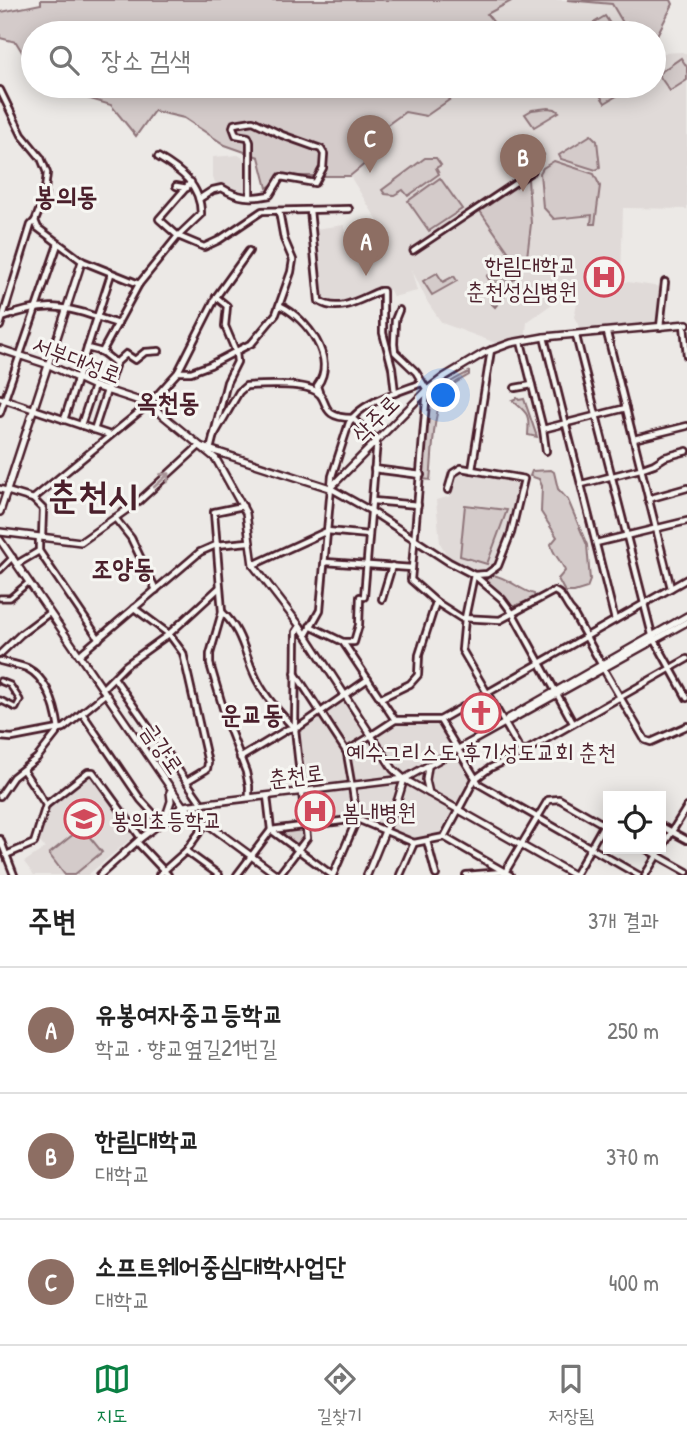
<!DOCTYPE html>
<html lang="ko">
<meta charset="utf-8">
<style>
body{margin:0;font-family:"Patrick Hand","Poor Story",sans-serif;background:#f6f6f6;color:#222}
.controls{position:absolute;right:21px;bottom:21px;display:grid;overflow:hidden;border-radius:0px;box-shadow:0 4px 18px #0003}
.controls button{width:63px;height:63px;display:grid;place-items:center;padding:0;border:0;border-bottom:2px solid #e0e0e0;background:#fff;color:#222;font:35px sans-serif}
.you{position:absolute;left:444px;top:396px;width:24px;height:24px;margin:-18px;border:5px solid #fff;border-radius:50%;background:#1a73e8;box-shadow:0 0 0 10px #1a73e833}
.badge{display:grid;place-items:center;width:46px;height:46px;border-radius:50%;background:#0b8043;color:#fff;font-size:23px;font-weight:700}
.pin{position:absolute;translate:-50% -58px;filter:drop-shadow(0 2px 4px #0008)}
.pin::after{content:'';position:absolute;top:37px;width:24px;height:21px;background:inherit;clip-path:polygon(0 0,100% 0,50% 100%)}
.list{margin:0;padding:0;list-style:none}
h2{display:flex;justify-content:space-between;align-items:center;height:91px;margin:0;padding:0 28px;font-size:30px}
h2 small{font-size:23px;font-weight:400;color:#767676}
.list li{display:grid;grid-template-columns:46px 1fr auto;gap:21px;align-items:center;box-sizing:border-box;height:126px;padding:0 28px;border-top:2px solid #e0e0e0}
.list b{display:block;font-size:26px;white-space:nowrap}
.list p{margin:0;font-size:23px;white-space:nowrap;color:#767676}
.list em{font-size:23px;font-style:normal;color:#767676}
.icon{flex:none;width:38px;height:38px;fill:none;stroke:currentColor;stroke-width:2;stroke-linecap:round;stroke-linejoin:round}
.map{position:relative;flex:none;width:687px;height:875px;overflow:hidden}
.search{position:absolute;background:#fff;box-shadow:0 4px 18px #0003;left:21px;right:21px;top:21px;height:77px;display:flex;align-items:center;gap:18px;box-sizing:border-box;padding:0 24px;border-radius:38px;color:#767676;font-size:26px}
.sheet{height:469px;background:#fff}
nav{display:flex;justify-content:space-around;align-items:center;box-sizing:border-box;height:98px;border-top:2px solid #e0e0e0;background:#fff;font-size:19px;color:#767676}
nav a{display:grid;justify-items:center;gap:4px}
nav .on{color:#0b8043}
.map>svg:first-child{display:block}
.built{fill:#e0dad8}
.green{fill:#d4cbca;stroke:#8f757a;stroke-width:2}
.water{fill:#b1a2a3;stroke:#886e73;stroke-width:2}
.lines{fill:none;stroke-linecap:round;stroke-linejoin:round}
.pedestrian-casing{stroke:#4a1f2b;stroke-width:9}
.minor-casing{stroke:#4a1f2b;stroke-width:10}
.tertiary-casing{stroke:#4a1f2b;stroke-width:10}
.pedestrian{stroke:#f6f6f2;stroke-width:3.5}
.minor{stroke:#f6f6f2;stroke-width:4.5}
.tertiary{stroke:#f6f6f2;stroke-width:5}
.oneway{stroke:#a99598}
.labels{text-anchor:middle;dominant-baseline:central;stroke-width:6;stroke-linejoin:round;paint-order:stroke}
.poi-label{font-size:23px;fill:#4a1f2b;stroke:#f6f6f2;text-anchor:start}
.street-label{font-size:23px;fill:#4a1f2b;stroke:#f6f6f2}
.quarter-label{font-size:26px;font-weight:bold;fill:#4a1f2b;stroke:#f6f6f2}
.town-label{font-size:37px;font-weight:bold;fill:#4a1f2b;stroke:#f6f6f2}
</style>
<div class="map">
<svg width="687" height="875" viewBox="0 0 687 875">
<rect width="100%" height="100%" fill="#ece9e6"/>
<filter id="ink" filterUnits="userSpaceOnUse"><feTurbulence type="fractalNoise" baseFrequency=".0143" numOctaves="2"/><feDisplacementMap in="SourceGraphic" scale="14" xChannelSelector="R" yChannelSelector="G"/><feConvolveMatrix kernelMatrix="1 2 1 2 8 2 1 2 1" color-interpolation-filters="sRGB"/></filter>
<g filter="url(#ink)">
<g class="built">
<polygon points="513,0 567,0 612,4 629,33 461,33 496,8"/>
<polygon points="682,52 687,54 687,209 623,208 621,281 661,287 657,326 583,333 574,317 579,295 570,291 527,322 525,341 504,346 442,323 428,303 411,268 417,291 393,297 390,290 379,289 337,305 322,303 315,229 344,225 347,235 362,238 379,223 350,176 388,145 382,128 405,111 454,96 444,86 654,86 654,56 663,53"/>
<polygon points="238,155 250,162 250,197 217,186 213,178 213,157"/>
<polygon points="465,473 519,483 515,507 497,561 486,569 473,570 448,557 440,543 436,500 451,496 458,475"/>
<polygon points="344,697 371,737 396,722 440,721 473,779 441,834 414,842 358,819 326,822 325,812 325,822 308,824 305,800 325,796 323,785 303,788 297,729"/>
<polygon points="88,774 92,776 134,836 88,875 34,875 24,862 45,848 38,840 48,805"/>
</g>
<g class="green">
<polygon points="41,0 513,0 487,14 502,33 33,33 33,65 30,65 16,42 0,38 0,15 1,12 41,4"/>
<polygon points="567,0 671,0 673,4 654,41 654,33 629,33 612,4"/>
<polygon points="605,16 616,33 577,33"/>
<polygon points="681,58 687,67 687,80 670,91 658,74"/>
<polygon points="73,86 444,86 455,96 426,116 405,112 383,128 388,145 350,176 285,176 267,188 259,157 225,145 184,118 154,111 136,136 111,105 80,96"/>
<polygon points="594,86 633,86 605,103"/>
<polygon points="548,108 555,109 559,112 534,127 525,114 532,110"/>
<polygon points="591,135 597,141 600,168 596,170 561,159 559,155"/>
<polygon points="533,138 544,155 519,170 509,154"/>
<polygon points="425,158 436,158 441,165 436,168 439,174 408,196 403,190 394,195 385,194 382,190"/>
<polygon points="554,161 594,174 600,186 595,224 591,224 592,215 554,219 543,207 540,173 543,168"/>
<polygon points="440,178 462,209 429,231 408,201"/>
<polygon points="528,179 531,224 527,257 510,254 480,211"/>
<polygon points="437,273 443,282 454,276 457,281 432,295 423,281"/>
<path d="M469,372V375C462,379 451,384 446,391C432,409 433,456 430,480L422,479C424,456 422,410 437,393C444,384 459,377 469,372Z"/>
<path d="M517,398L519,400L524,399L537,437L528,435C530,413 527,413 512,400Z"/>
<path d="M551,470L554,472L558,489L568,500L587,545L590,580L587,588L574,592H565L558,579L565,571C562,561 552,554 551,544L557,537L541,512L542,486L539,479L530,476L532,471Z"/>
<polygon points="465,505 507,510 487,564 460,556"/>
<path d="M492,575C508,577 519,590 534,594L535,598L512,607L505,597L487,582V578Z"/>
<polygon points="305,827 306,837 299,847 282,835 282,830"/>
<polygon points="80,829 84,830 102,852 74,875 65,875 49,854"/>
</g>
<polygon class="water" points="502,255 504,258 512,259 522,274 509,283 510,289 495,307 491,303 496,300 496,292 487,276 497,270 494,260"/>
<g class="lines">
<g class="pedestrian-casing">
<g id="pedestrian">
<polyline points="413,251 533,171"/>
<polyline points="0,570 13,557"/>
<polyline points="0,598 10,598 29,582"/>
<polyline points="0,681 10,685 20,700 16,708 0,700"/>
<polyline points="352,785 346,751 372,735"/>
</g>
</g>
<g class="minor-casing">
<g id="minor">
<path d="M0,90L22,135L41,158L47,173L44,198L35,221L38,228L82,261L139,284L178,236L201,214C201,185 180,170 158,157"/>
<polyline points="191,182 159,219 178,236 204,247 219,240 262,211 349,209"/>
<polyline points="176,186 187,188"/>
<path d="M199,199L213,190L222,188C238,198 251,199 270,195L281,177L315,183L323,168L324,154L321,149L282,135L253,121L234,124L233,127L236,135L248,137L250,142V197"/>
<path d="M310,210L319,301C339,314 360,299 380,291H383V333L392,367L395,393"/>
<path d="M281,306C306,318 338,359 317,386L319,392"/>
<path d="M399,310L395,320L394,344L395,352L416,372L427,390L411,580L436,602L461,618L500,620L554,591C565,595 565,606 573,613L601,664"/>
<path d="M2,318C52,299 69,308 118,324"/>
<polyline points="684,325 687,356"/>
<polyline points="0,326 31,225 35,221"/>
<polyline points="660,327 665,282"/>
<polyline points="607,333 671,588"/>
<polyline points="576,336 652,635 687,698"/>
<polyline points="544,337 615,620"/>
<polyline points="521,342 543,429 626,408"/>
<polyline points="87,348 102,352 116,363 94,430"/>
<polyline points="102,352 139,284"/>
<polyline points="116,363 126,354 135,360 145,352 159,351"/>
<polyline points="178,372 191,372 210,365 252,343 276,314 291,272 293,260 284,239 279,211"/>
<polyline points="515,388 532,385"/>
<polyline points="0,398 110,435"/>
<polyline points="0,413 58,244"/>
<polyline points="64,420 111,274"/>
<polyline points="81,425 94,386"/>
<polyline points="543,429 546,451"/>
<path d="M213,437L239,392L246,386C263,385 296,383 311,389C333,396 315,418 352,418L377,440L364,597"/>
<polyline points="634,439 687,426"/>
<polyline points="210,450 227,382 237,362 236,352 225,326 227,306 216,297"/>
<polyline points="374,469 421,475"/>
<polyline points="472,470 491,350"/>
<polyline points="582,484 640,469 654,464 665,457 687,451"/>
<polyline points="330,488 371,511 449,562 474,575 487,574 498,566 511,533 524,479 461,468 453,473 448,490"/>
<polyline points="0,489 33,499"/>
<polyline points="648,499 687,488"/>
<polyline points="373,501 418,505"/>
<polyline points="243,506 214,512 222,612 210,654 210,664 228,725 246,772 249,786 249,798"/>
<polyline points="115,518 131,538 156,590"/>
<polyline points="39,537 39,551 99,639"/>
<polyline points="42,537 43,509 33,499 149,404 178,372 216,297 249,251"/>
<polyline points="596,543 687,521"/>
<polyline points="325,562 412,568"/>
<polyline points="17,564 39,551"/>
<polyline points="253,565 327,531 369,535"/>
<polyline points="382,599 392,566"/>
<polyline points="134,608 169,634 183,653 208,763 207,769 187,781"/>
<path d="M222,612C243,631 245,657 257,680C266,698 281,714 294,728"/>
<polyline points="310,626 343,642 395,720"/>
<path d="M306,635L320,610L332,476L349,423C359,403 401,391 422,383"/>
<polyline points="343,642 354,642 359,625 360,597"/>
<polyline points="0,654 21,634 49,613"/>
<polyline points="79,655 200,552 216,545 248,542"/>
<path d="M0,661C8,663 19,665 27,668C48,679 56,709 59,730L37,758L13,777L0,796"/>
<polyline points="603,668 645,740 651,742 687,726"/>
<polyline points="295,673 346,751"/>
<polyline points="115,679 202,804"/>
<polyline points="102,689 126,665 169,634 219,588"/>
<polyline points="381,698 410,684 418,675 419,655 436,602"/>
<polyline points="82,713 141,800 161,822"/>
<polyline points="440,720 479,784 638,875"/>
<polyline points="372,735 395,720 440,720 687,579"/>
<polyline points="0,737 12,738 64,728 105,694"/>
<polyline points="522,753 462,650 465,618 474,575 502,599 513,614 573,723"/>
<polyline points="240,758 288,729 299,727 368,679"/>
<polyline points="267,796 271,830 332,875"/>
<polyline points="46,805 88,772 93,772 141,838"/>
<polyline points="661,826 687,840"/>
<polyline points="444,837 475,779 490,768 522,753 687,659"/>
<polyline points="0,839 14,875"/>
<polyline points="427,841 436,875"/>
<polyline points="137,842 168,875"/>
<polyline points="646,849 687,872"/>
<polyline points="186,851 219,875"/>
<polyline points="6,855 34,843 46,805 23,770"/>
<polyline points="504,874 548,800 559,799 608,827"/>
<polyline points="159,875 186,851 206,823"/>
<polyline points="237,875 271,830 357,819 414,843 444,837 510,875"/>
<polyline points="279,875 307,838 295,729 296,632 300,626"/>
<polyline points="333,875 357,819 352,786"/>
<polyline points="400,875 414,843"/>
<polyline points="466,875 504,872"/>
<polyline points="575,875 604,824"/>
<polyline points="645,875 687,807"/>
</g>
</g>
<g class="tertiary-casing">
<g id="tertiary">
<polyline points="0,349 49,365 94,386 149,404 216,459 246,513 253,565 300,626 393,769 404,779 574,875"/>
<polyline points="0,512 82,261"/>
<polyline points="0,532 81,542 139,501 199,446 330,488 427,390 444,377 484,353 511,343 544,337 687,324"/>
<polyline points="0,540 183,806 277,875"/>
<polyline points="506,722 507,719 687,616"/>
<polyline points="428,767 426,780 429,793"/>
<polyline points="166,816 171,801 170,792"/>
<polyline points="100,875 141,838 183,806 404,779 687,622"/>
<polyline points="367,875 398,799 404,779"/>
</g>
</g>
<use href="#pedestrian" class="pedestrian"/>
<use href="#minor" class="minor"/>
<use href="#tertiary" class="tertiary"/>
</g>
<defs><path id="oneway-shaft" d="M-6 0H5M1.5-3L5.5 0L1.5 3" fill="none" stroke-width="1.6" stroke-linecap="round" stroke-linejoin="round" transform="scale(1.75)"/></defs>
<use class="oneway" href="#oneway-shaft" transform="translate(162 480) rotate(-42)"/>
</g>
<defs>
<g id="hospital-ring" transform="scale(2.0125)"><circle r="9.5" fill="#f6f6f2" stroke="#d1495b" stroke-width="1.5"/><path d="M-5-5h3v3.5h4V-5h3V5h-3V1.5h-4V5h-3Z" fill="#d1495b"/></g>
<g id="church-ring" transform="scale(2.0125)"><circle r="9.5" fill="#f6f6f2" stroke="#d1495b" stroke-width="1.5"/><path d="M-1.2-6h2.4v3.5h3.3v2.4h-3.3V6h-2.4V-.1h-3.3v-2.4h3.3Z" fill="#d1495b"/></g>
<g id="school-ring" transform="scale(2.0125)"><circle r="9.5" fill="#f6f6f2" stroke="#d1495b" stroke-width="1.5"/><path d="M0-5L7-2L0 1L-7-2ZM-4 1L0 2.5L4 1V4Q0 6-4 4Z" fill="#d1495b"/></g>
</defs>
<g fill-rule="evenodd">
<use href="#hospital-ring" x="604" y="277"/>
<use href="#church-ring" x="481" y="713"/>
<use href="#hospital-ring" x="315" y="811"/>
<use href="#school-ring" x="84" y="819"/>
</g>
<g class="labels">
<g class="poi-label">
<text x="577" y="264" text-anchor="end">한림대학교<tspan x="577" dy="26">춘천성심병원</tspan></text>
<text x="481" y="751" text-anchor="middle">예수그리스도 후기성도교회 춘천</text>
<text x="342" y="811">봄내병원</text>
<text x="111" y="819">봉의초등학교</text>
</g>
<g class="street-label">
<text transform="translate(77 359) rotate(21)">서부대성로</text>
<text transform="translate(375 418) rotate(-45)">삭주로</text>
<text transform="translate(163 748) rotate(56)">금강로</text>
<text transform="translate(296 775) rotate(-7)">춘천로</text>
</g>
<g class="quarter-label">
<text x="66" y="195">봉의동</text>
<text x="168" y="401">옥천동</text>
<text x="123" y="567">조양동</text>
<text x="252" y="713">운교동</text>
</g>
<g class="town-label">
<text x="93" y="494">춘천시</text>
</g>
</g>
</svg>
<div class="controls">
<button><svg class="icon" aria-label="locate" viewBox="0 0 24 24"><circle cx="12" cy="12" r="6"/><path d="M12 2v4M12 18v4M2 12h4M18 12h4"/></svg></button>
</div>
<div class="you"></div>
<div class="pin badge" style="left:366px;top:276px;background:#8d6e63">A</div>
<div class="pin badge" style="left:523px;top:192px;background:#8d6e63">B</div>
<div class="pin badge" style="left:370px;top:173px;background:#8d6e63">C</div>
<div class="search"><svg class="icon" aria-label="search" viewBox="0 0 24 24"><circle cx="10" cy="10" r="6"/><path d="M15 15l6 6"/></svg>장소 검색</div>
</div>
<section class="sheet">
<h2>주변<small>3개 결과</small></h2>
<ul class="list">
<li><span class="badge" style="background:#8d6e63">A</span><div><b>유봉여자중고등학교</b><p>학교 · 향교옆길21번길</p></div><em>250 m</em></li>
<li><span class="badge" style="background:#8d6e63">B</span><div><b>한림대학교</b><p>대학교</p></div><em>370 m</em></li>
<li><span class="badge" style="background:#8d6e63">C</span><div><b>소프트웨어중심대학사업단</b><p>대학교</p></div><em>400 m</em></li>
</ul>
</section>
<nav>
<a class="on"><svg class="icon" aria-label="map" viewBox="0 0 24 24"><path d="M3 6l6-2 6 2 6-2v14l-6 2-6-2-6 2zM9 4v14M15 6v14"/></svg>지도</a>
<a><svg class="icon" aria-label="directions" viewBox="0 0 24 24"><path d="M12 3l9 9-9 9-9-9zM9 14v-3h6M13 9l2 2-2 2"/></svg>길찾기</a>
<a><svg class="icon" aria-label="saved" viewBox="0 0 24 24"><path d="M7 4h10v16l-5-4-5 4z"/></svg>저장됨</a>
</nav>
